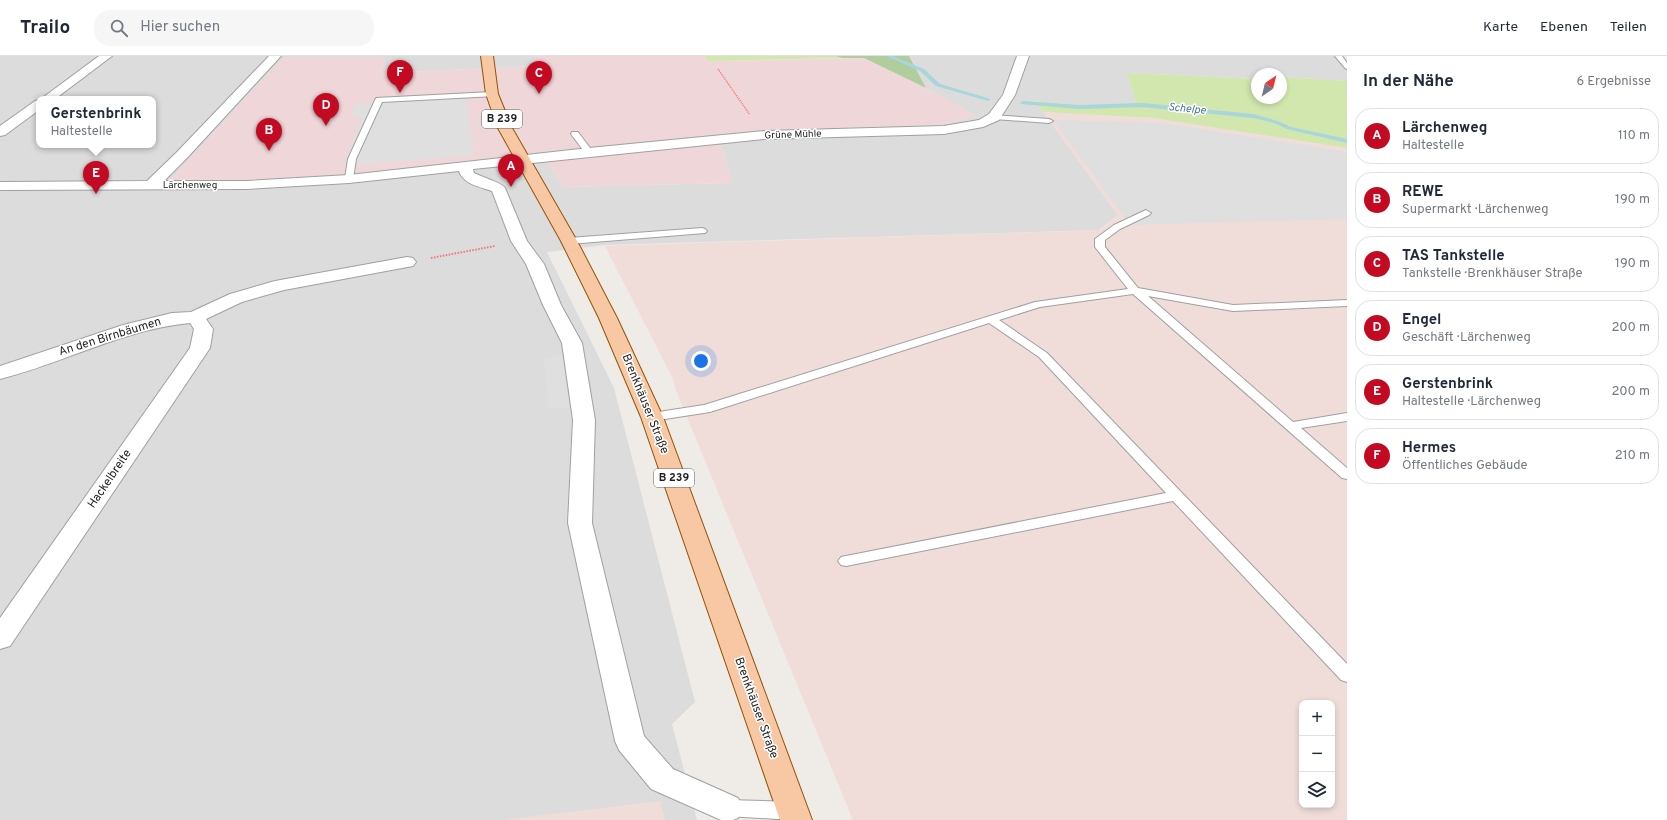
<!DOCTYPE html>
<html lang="de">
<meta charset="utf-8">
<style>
body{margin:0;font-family:Overpass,sans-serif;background:#f6f6f7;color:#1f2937}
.controls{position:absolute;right:12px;bottom:12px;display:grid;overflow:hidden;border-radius:8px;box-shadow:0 2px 6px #0003}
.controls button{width:36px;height:36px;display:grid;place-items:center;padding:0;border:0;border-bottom:1px solid #e0e1e3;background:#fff;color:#1f2937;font:20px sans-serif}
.compass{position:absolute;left:1251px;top:12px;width:36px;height:36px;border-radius:50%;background:#fff;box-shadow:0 2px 6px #0003;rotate:35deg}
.you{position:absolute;left:701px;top:305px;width:14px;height:14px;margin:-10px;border:3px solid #fff;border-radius:50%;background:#1a73e8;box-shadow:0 0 0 6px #1a73e833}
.badge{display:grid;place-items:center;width:26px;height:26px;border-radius:50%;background:#c40a22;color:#fff;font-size:13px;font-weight:700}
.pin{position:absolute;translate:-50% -33px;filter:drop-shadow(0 1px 2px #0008)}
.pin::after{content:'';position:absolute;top:21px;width:14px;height:12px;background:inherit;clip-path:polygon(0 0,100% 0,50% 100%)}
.popup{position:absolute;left:36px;top:40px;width:120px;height:52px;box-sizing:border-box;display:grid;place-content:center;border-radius:8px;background:#fff;filter:drop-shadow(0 1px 3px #0005);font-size:13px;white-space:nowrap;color:#747a83}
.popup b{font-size:15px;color:#1f2937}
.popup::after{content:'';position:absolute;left:50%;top:100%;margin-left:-8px;border:8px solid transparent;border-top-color:#fff}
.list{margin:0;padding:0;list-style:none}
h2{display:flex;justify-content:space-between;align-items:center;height:52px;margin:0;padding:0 16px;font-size:17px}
h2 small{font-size:13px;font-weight:400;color:#747a83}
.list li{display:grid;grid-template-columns:26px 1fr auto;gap:12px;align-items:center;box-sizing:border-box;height:56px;margin:0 8px 8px;padding:0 8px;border:1px solid #e0e1e3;border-radius:16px}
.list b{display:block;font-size:15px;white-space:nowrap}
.list p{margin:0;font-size:13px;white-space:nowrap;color:#747a83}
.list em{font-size:13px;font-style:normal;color:#747a83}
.icon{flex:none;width:22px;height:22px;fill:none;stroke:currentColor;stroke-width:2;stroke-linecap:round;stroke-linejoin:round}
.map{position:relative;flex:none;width:1347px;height:764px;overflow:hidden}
header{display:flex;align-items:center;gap:24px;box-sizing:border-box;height:56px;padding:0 20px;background:#fff;border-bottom:1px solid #e0e1e3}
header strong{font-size:19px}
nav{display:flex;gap:22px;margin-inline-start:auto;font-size:14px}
.search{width:280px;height:36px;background:#f6f6f7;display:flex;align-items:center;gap:10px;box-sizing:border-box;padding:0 14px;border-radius:16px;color:#747a83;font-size:15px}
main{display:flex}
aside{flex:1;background:#fff}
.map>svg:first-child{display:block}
.residential{fill:#dddcdc;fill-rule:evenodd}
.commercial{fill:#efd6d8}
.military{fill:#f0ddda;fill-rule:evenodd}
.grass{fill:#d1e7ae}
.forest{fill:#b1cc9d}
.parking{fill:#dfdfdf}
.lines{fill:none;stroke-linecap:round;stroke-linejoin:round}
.stream{fill:#a8d6db;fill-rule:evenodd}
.lane-casing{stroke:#a0a0a0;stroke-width:2}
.street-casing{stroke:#a0a0a0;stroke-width:2}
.primary-casing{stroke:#925308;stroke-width:2}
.path-far1{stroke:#f37377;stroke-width:1.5;stroke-dasharray:1 1;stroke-linecap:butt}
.path{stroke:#f37377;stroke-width:2;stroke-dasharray:1.5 1.5;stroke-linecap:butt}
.lane{fill:#fff;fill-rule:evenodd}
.street{fill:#fff;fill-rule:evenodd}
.primary{fill:#f7c8a3;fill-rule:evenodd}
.labels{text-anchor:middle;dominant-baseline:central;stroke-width:3;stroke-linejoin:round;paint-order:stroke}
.far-street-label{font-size:10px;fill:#1f1f1f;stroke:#fff}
.far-water-label{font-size:11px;font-style:italic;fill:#477793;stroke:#fff}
.shield{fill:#fff;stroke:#626262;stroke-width:1}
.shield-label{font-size:11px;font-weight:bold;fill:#1f1f1f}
.street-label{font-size:12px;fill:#1f1f1f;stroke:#fff}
</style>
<header>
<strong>Trailo</strong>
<div class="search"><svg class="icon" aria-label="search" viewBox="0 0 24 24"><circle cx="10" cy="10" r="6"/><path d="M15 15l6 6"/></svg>Hier suchen</div>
<nav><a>Karte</a><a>Ebenen</a><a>Teilen</a></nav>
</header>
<main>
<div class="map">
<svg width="1347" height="764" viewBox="0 0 1347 764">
<rect width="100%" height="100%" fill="#efebe6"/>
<path class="residential" d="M0,0H535L537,10L381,17L384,1L168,125L251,124L354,119L541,99L564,131L732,127L718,78L778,74L941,69L976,60L926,32L909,0H1343L1347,5V25L1281,21V18H1257V23L1127,17L1136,47L1087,50L1035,45L1118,159L1098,174L605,189L547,196L614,332L695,646L672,668L697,764H0ZM39,43H153V89H39Z"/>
<polygon class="commercial" points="535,0 704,0 710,5 864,2 926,32 976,60 941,69 778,74 718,78 732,127 564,131 541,99 354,119 251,124 168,125 284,1 385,1 382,17 536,10"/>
<g class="military">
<path d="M1043,56L1153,62L1347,92V764H853L675,332L673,323L605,190L1098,174L1118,159ZM1302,647H1332V749H1302Z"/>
<polygon points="660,745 665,764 504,764"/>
</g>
<g class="grass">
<polygon points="704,0 836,0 842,2 709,5"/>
<polygon points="1127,17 1257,23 1257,42 1281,42 1281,21 1347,25 1347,92 1153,62 1043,56 1035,45 1087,50 1136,47"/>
</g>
<polygon class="forest" points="836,0 909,0 926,32 864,2 842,2"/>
<g class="parking">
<polygon points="466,42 474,99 344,109 362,61 351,61 355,48"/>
<polygon points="1053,64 1162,67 1347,96 1347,163 1130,169"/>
<polygon points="562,300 570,352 549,353 543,302"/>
</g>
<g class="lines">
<g class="stream">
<polygon points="886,0 893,0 924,13 940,28 991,43 988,45 936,30 920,15"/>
<polygon points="1023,45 1079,49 1142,47 1253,58 1278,65 1291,71 1347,83 1347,87 1287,73 1274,67 1253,62 1142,51 1079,53 1021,48 1020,47"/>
</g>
<g class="lane-casing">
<g id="lane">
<polygon points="1335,0 1342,0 1347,7 1347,13 1345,12"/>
<polygon points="492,36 495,36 495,40 382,46 356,103 353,123 349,126 345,123 348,103 376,42"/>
<polygon points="991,59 1049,63 1053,65 1049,67 994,63 990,61"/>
<polygon points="572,76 578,76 593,96 592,98 586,98 571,78"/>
<polygon points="1146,154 1151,157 1149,159 1120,173 1105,184 1105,191 1138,232 1233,249 1347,244 1347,250 1233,255 1148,240 1293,366 1347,357 1347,365 1301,372 1347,412 1347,423 1342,422 1133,238 1040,251 999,264 1047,297 1347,608 1347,626 1341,624 1173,445 846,510 841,509 838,505 841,501 846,500 1166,437 1039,301 989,267 710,356 652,365 648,364 646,361 648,358 652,357 704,349 1035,246 1128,233 1095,191 1095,183 1114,169"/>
<polygon points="702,172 705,173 707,175 705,177 569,188 564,185 569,182"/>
<polygon points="727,744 793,746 800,749 803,755 800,761 793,764 727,760 720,758 717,752 720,746"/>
</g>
</g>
<g class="street-casing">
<g id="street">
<polygon points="99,0 112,0 55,43 41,43"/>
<path d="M269,0H281L186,103L164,125H247L349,119L589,92L764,75L944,70L979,64L989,58L1003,39L1017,0H1029L1015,39L999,64L983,71L944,78L764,83L473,113L474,117C482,121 502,127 505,132L527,185L544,208L561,249L582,287L595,364L592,467L644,680L673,713L738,742L743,752L738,762L733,764H721L651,733L619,694L615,685L568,467L573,364L562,287L543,249L526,208L511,185L492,135C480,131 463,128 459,115L349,127L247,133L0,134V126L147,125L176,97Z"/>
<polygon points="39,44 39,54 5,79 0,80 0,70 35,45"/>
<path d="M407,201L413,202L416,206L413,210L284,234L242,246L206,263L213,273L210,292L10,590L0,593V562L190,292L194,273L190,267C124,273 64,307 0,323V310L123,269L172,257L191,256L230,238L275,225Z"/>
</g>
</g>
<g class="primary-casing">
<polygon id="primary" points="481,0 493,0 498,38 512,72 577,185 617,262 663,361 812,764 780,764 641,361 599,262 561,185 498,72 486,38"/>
</g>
<polyline class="path-far1" points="718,13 750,59"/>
<polyline class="path" points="431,202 495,190"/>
<use href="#lane" class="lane"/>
<use href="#street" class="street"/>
<use href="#primary" class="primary"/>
</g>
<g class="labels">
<g class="far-street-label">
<text transform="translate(793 79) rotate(-2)">Grüne Mühle</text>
<text x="190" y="129">Lärchenweg</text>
</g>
<g class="far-water-label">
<text transform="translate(1187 53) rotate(6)">Schelpe</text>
</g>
<g class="shield">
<rect x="482" y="54" width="40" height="18" rx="3"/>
<rect x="654" y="413" width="40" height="18" rx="3"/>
</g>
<g class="shield-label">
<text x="502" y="63">B 239</text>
<text x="674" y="422">B 239</text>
</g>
<g class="street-label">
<text transform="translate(110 281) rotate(-17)">An den Birnbäumen</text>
<text transform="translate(645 348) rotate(68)">Brenkhäuser Straße</text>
<text transform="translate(110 423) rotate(-56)">Hackelbreite</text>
<text transform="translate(756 652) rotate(70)">Brenkhäuser Straße</text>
</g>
</g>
</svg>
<div class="controls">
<button>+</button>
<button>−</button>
<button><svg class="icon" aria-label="layers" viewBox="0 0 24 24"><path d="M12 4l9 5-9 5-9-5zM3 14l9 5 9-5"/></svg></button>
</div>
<svg class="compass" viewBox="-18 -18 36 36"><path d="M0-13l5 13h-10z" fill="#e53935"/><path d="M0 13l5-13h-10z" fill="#747a83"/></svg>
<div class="you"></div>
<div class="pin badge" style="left:511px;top:131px">A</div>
<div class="pin badge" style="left:269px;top:95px">B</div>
<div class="pin badge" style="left:539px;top:38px">C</div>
<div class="pin badge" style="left:326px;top:70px">D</div>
<div class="pin badge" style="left:96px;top:138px">E</div>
<div class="popup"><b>Gerstenbrink</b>Haltestelle</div>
<div class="pin badge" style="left:400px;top:37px">F</div>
</div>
<aside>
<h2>In der Nähe<small>6 Ergebnisse</small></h2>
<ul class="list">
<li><span class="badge">A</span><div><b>Lärchenweg</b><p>Haltestelle</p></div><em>110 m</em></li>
<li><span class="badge">B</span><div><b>REWE</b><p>Supermarkt · Lärchenweg</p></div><em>190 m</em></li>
<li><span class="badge">C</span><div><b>TAS Tankstelle</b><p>Tankstelle · Brenkhäuser Straße</p></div><em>190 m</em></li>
<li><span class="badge">D</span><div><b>Engel</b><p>Geschäft · Lärchenweg</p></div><em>200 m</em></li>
<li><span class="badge">E</span><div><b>Gerstenbrink</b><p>Haltestelle · Lärchenweg</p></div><em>200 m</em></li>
<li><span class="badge">F</span><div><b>Hermes</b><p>Öffentliches Gebäude</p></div><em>210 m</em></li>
</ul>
</aside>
</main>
